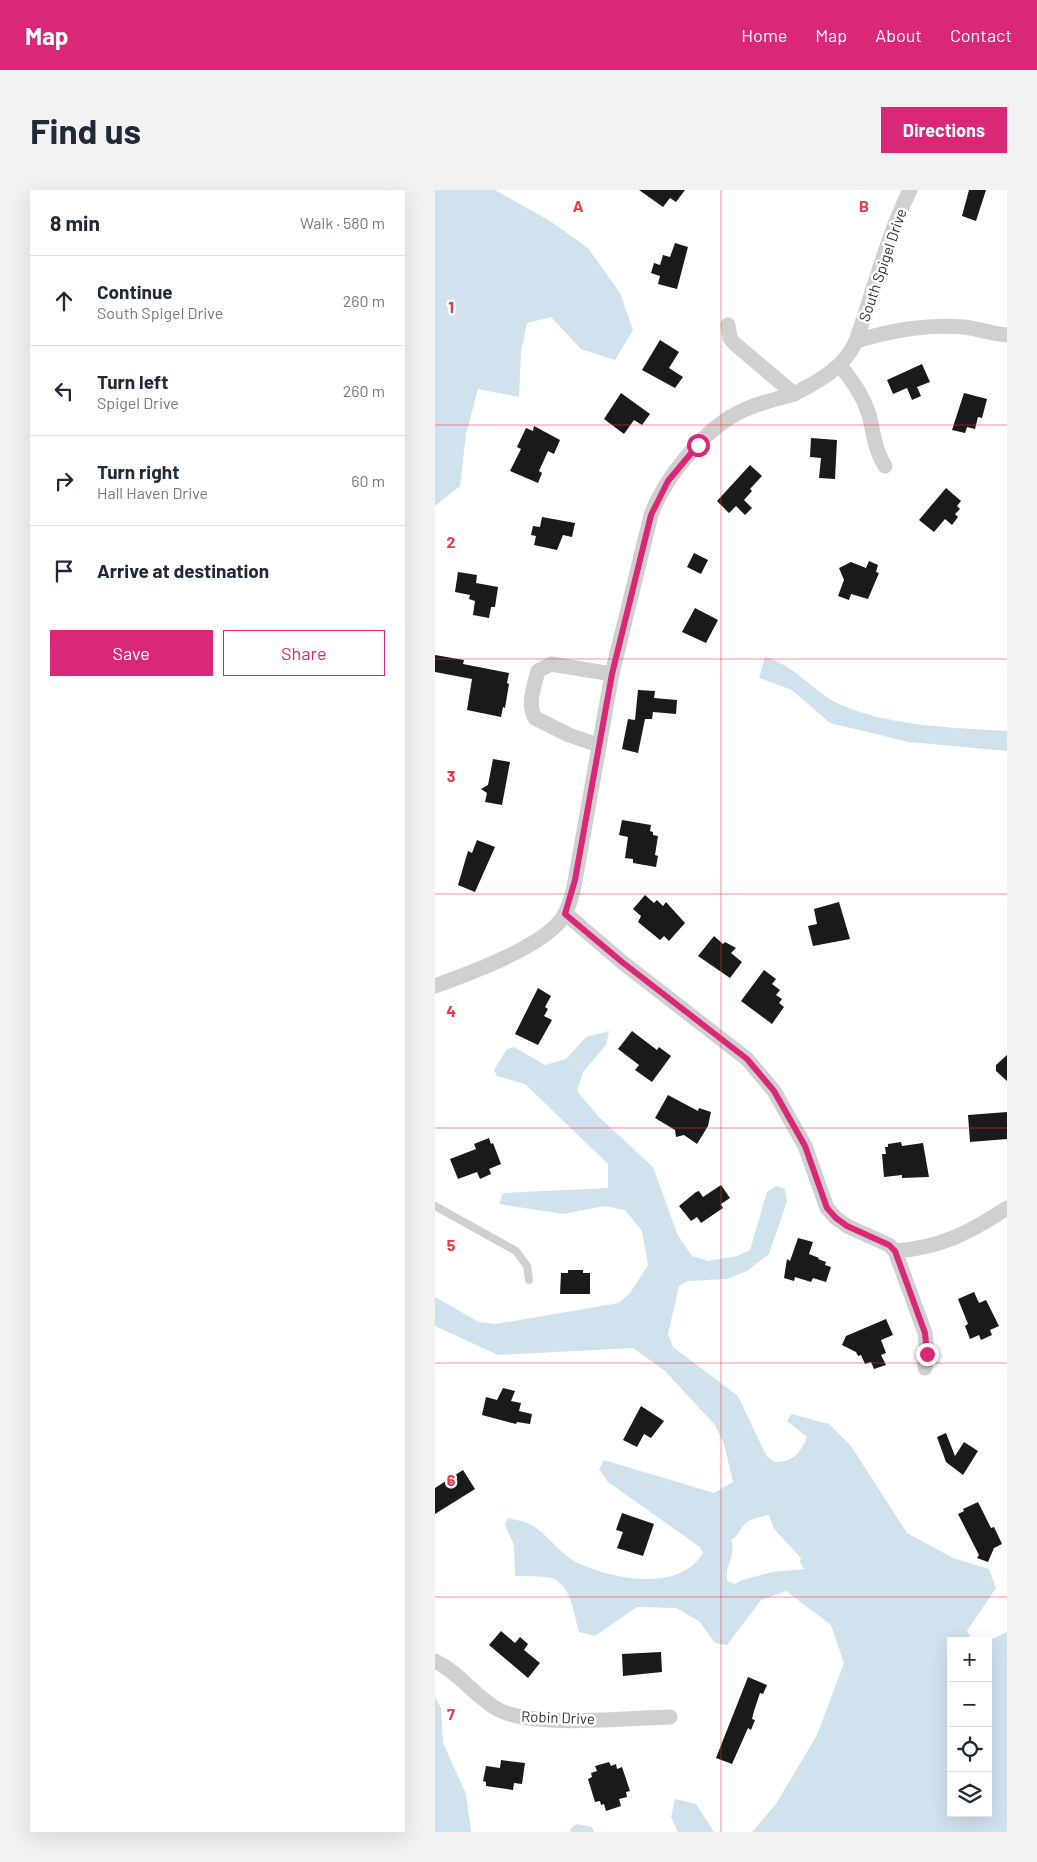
<!DOCTYPE html>
<meta charset="utf-8">
<style>
body{margin:0;font-family:Barlow,sans-serif;background:#f2f2f3;color:#1f2937}
.controls{position:absolute;right:15px;bottom:15px;display:grid;overflow:hidden;border-radius:0px;box-shadow:0 5px 20px #0002}
.controls button{width:45px;height:45px;display:grid;place-items:center;padding:0;border:0;border-bottom:1px solid #e0e1e3;background:#fff;color:#1f2937;font:25px sans-serif}
.stop{position:absolute;width:15px;height:15px;margin:-11px;border:4px solid #db2777;border-radius:50%;background:#fff}
.stop.end{background:#db2777;border-color:#fff;box-shadow:0 1px 5px #0008}
.list{margin:0;padding:0;list-style:none}
h2{display:flex;justify-content:space-between;align-items:center;height:65px;margin:0;padding:0 20px;font-size:21px}
h2 small{font-size:16px;font-weight:400;color:#747a83}
.list li{display:grid;grid-template-columns:32px 1fr auto;gap:15px;align-items:center;box-sizing:border-box;height:90px;padding:0 20px;border-top:1px solid #e0e1e3}
.list b{display:block;font-size:19px;white-space:nowrap}
.list p{margin:0;font-size:16px;white-space:nowrap;color:#747a83}
.list em{font-size:16px;font-style:normal;color:#747a83}
.actions{display:flex;gap:10px;padding:15px 20px}
.actions a{flex:1;padding:11px 0;border:1px solid #db2777;border-radius:0px;text-align:center;font-size:18px;color:#db2777}
.actions .main{background:#db2777;color:#fff}
.icon{flex:none;width:28px;height:28px;fill:none;stroke:currentColor;stroke-width:2;stroke-linecap:round;stroke-linejoin:round}
.map{position:relative;flex:none;width:572px;height:1642px;overflow:hidden;border-radius:0px}
header{display:flex;align-items:center;gap:30px;box-sizing:border-box;height:70px;padding:0 25px;background:#db2777;color:#fff}
header strong{font-size:24px}
nav{display:flex;gap:28px;margin-inline-start:auto;font-size:18px}
.intro{display:flex;align-items:center;justify-content:space-between;box-sizing:border-box;height:120px;padding:0 30px}
h1{margin:0;font-size:35px}
.button{padding:12px 22px;border-radius:0px;background:#db2777;color:#fff;font-size:18px;font-weight:700}
main{display:flex;gap:30px;padding:0 30px}
aside{flex:1;background:#fff;border-radius:0px;box-shadow:0 5px 20px #0002}
.map>svg:first-child{display:block}
.water{fill:#cfe2ee;fill-rule:evenodd}
.building{fill:#1a1a1a}
.lines{fill:none;stroke-linecap:round;stroke-linejoin:round}
.service{stroke:#d0d0d0;stroke-width:8}
.minor{stroke:#d0d0d0;stroke-width:15}
.route{stroke:#db2777;stroke-width:6}
.grid{fill:none;stroke:#e63946;stroke-width:1;stroke-opacity:0.55}
.labels{text-anchor:middle;dominant-baseline:central;stroke-width:5;stroke-linejoin:round;paint-order:stroke}
.street-label{font-size:15px;fill:#333;stroke:#fff}
.grid-label{font-size:16px;text-anchor:middle;font-weight:bold;fill:#e63946;stroke:#fff;stroke-width:5;stroke-linejoin:round;paint-order:stroke}
</style>
<header>
<strong>Map</strong>
<nav><a>Home</a><a>Map</a><a>About</a><a>Contact</a></nav>
</header>
<div class="intro"><h1>Find us</h1><a class="button">Directions</a></div>
<main>
<aside>
<h2>8 min<small>Walk · 580 m</small></h2>
<ul class="list">
<li><svg class="icon" aria-label="ahead" viewBox="0 0 24 24"><path d="M12 20V5M6 11l6-6 6 6"/></svg><div><b>Continue</b><p>South Spigel Drive</p></div><em>260 m</em></li>
<li><svg class="icon" aria-label="left" viewBox="0 0 24 24"><path d="M17 20v-9H6M10 6l-5 5 5 5"/></svg><div><b>Turn left</b><p>Spigel Drive</p></div><em>260 m</em></li>
<li><svg class="icon" aria-label="right" viewBox="0 0 24 24"><path d="M7 20v-9h11M14 6l5 5-5 5"/></svg><div><b>Turn right</b><p>Hall Haven Drive</p></div><em>60 m</em></li>
<li><svg class="icon" aria-label="arrive" viewBox="0 0 24 24"><path d="M6 21V4h12l-3 4 3 4H6"/></svg><div><b>Arrive at destination</b></div></li>
</ul>
<div class="actions"><a class="main">Save</a><a>Share</a></div>
</aside>
<div class="map">
<svg width="572" height="1642" viewBox="0 0 572 1642">
<rect width="100%" height="100%" fill="#fff"/>
<g class="water">
<polygon points="0,0 60,0 115,31 153,58 185,103 198,140 180,170 146,159 116,127 92,133 86,162 84,207 43,199 31,244 25,296 0,316"/>
<path d="M330,467C359,475 375,498 400,512C448,536 519,538 572,541V561L474,552L395,533L357,500L324,488Z"/>
<path d="M174,841L171,855L148,882L142,901L163,926L218,977L243,1046L257,1066L273,1071L302,1066L315,1060L332,1002L341,996L350,999L352,1011L334,1064L312,1081L292,1089L253,1091L244,1096L233,1144L238,1157L303,1206L331,1265L339,1272C358,1272 365,1264 372,1247L352,1231L356,1224L394,1234L416,1256L472,1343L518,1368L554,1379L561,1398L532,1441L538,1451H516V1623H553V1451L572,1442V1642H317L341,1614L382,1545L409,1473L396,1435L351,1401L326,1410L292,1455L280,1453L264,1431L241,1418L202,1417L160,1446L144,1442C139,1425 136,1393 116,1388C105,1386 92,1386 80,1386L79,1355L70,1335L73,1328C79,1330 86,1330 92,1333C111,1341 124,1364 143,1373C177,1389 244,1403 268,1363L265,1357L173,1292L164,1279L169,1270L279,1303L298,1292L289,1254L280,1235L230,1181L198,1158L63,1165L0,1136V1107L44,1132L61,1134L184,1113L195,1103L213,1075L207,1041L190,1020L169,1016L128,1024L64,1014L68,1003L173,998V974L90,894L62,886L59,880L72,859L79,857L110,875L131,869L151,847ZM334,1325L339,1339L366,1368L365,1372L369,1379L338,1382L307,1390L300,1394L292,1391C289,1375 302,1366 296,1350C304,1346 304,1339 310,1334C316,1328 326,1327 334,1325Z"/>
<polygon points="0,1507 6,1518 8,1553 31,1604 36,1642 0,1642"/>
<polygon points="240,1609 261,1614 279,1642 243,1642 236,1627"/>
<polygon points="142,1634 157,1637 159,1642 135,1642 136,1638"/>
</g>
<g class="building">
<polygon points="204,0 250,0 241,12 235,8 228,17"/>
<polygon points="534,0 551,0 541,31 527,26"/>
<polygon points="240,53 253,57 242,99 223,94 225,86 216,83 219,73 225,75 228,65 235,67"/>
<polygon points="225,150 244,162 234,178 248,187 240,198 207,180"/>
<polygon points="487,174 495,192 482,197 486,206 477,210 472,198 458,204 452,190"/>
<polygon points="186,203 215,224 207,235 199,230 189,244 169,229"/>
<polygon points="529,203 552,209 547,228 543,227 540,239 532,237 530,243 517,240"/>
<polygon points="99,236 125,250 119,264 113,261 104,281 107,283 103,293 75,281 86,259 82,257 91,238 98,241"/>
<polygon points="376,248 402,250 400,289 384,288 386,268 375,267"/>
<polygon points="315,275 327,286 315,299 317,301 309,310 317,318 310,325 301,316 294,323 282,311"/>
<polygon points="511,298 526,311 522,316 525,319 520,324 523,327 517,335 510,329 499,342 484,330"/>
<polygon points="107,327 140,333 137,347 128,345 122,360 99,355 101,346 96,345 98,336 105,337"/>
<polygon points="259,363 273,370 266,384 252,377"/>
<polygon points="434,371 443,375 441,382 444,383 433,409 416,404 414,410 403,406 409,390 404,378 416,372 431,378"/>
<polygon points="23,382 42,385 41,393 63,397 60,417 56,417 54,428 38,425 40,411 34,409 35,405 20,402"/>
<polygon points="260,418 283,430 271,453 247,442"/>
<polygon points="0,465 29,470 28,474 74,483 72,493 74,494 70,518 68,517 66,527 32,520 37,489 0,482"/>
<polygon points="203,500 220,501 219,508 242,510 241,524 218,522 217,529 210,529 203,563 187,559 193,529 200,530"/>
<polygon points="58,569 75,572 67,615 50,612 52,603 46,599 53,595"/>
<polygon points="187,630 216,635 215,641 218,642 218,645 223,646 220,665 223,666 221,677 198,673 198,669 190,668 193,647 184,645"/>
<polygon points="42,650 60,657 40,702 23,695 33,661 37,663"/>
<polygon points="210,705 219,713 222,710 228,716 231,712 250,733 234,751 229,746 225,750 203,732 206,726 198,719"/>
<polygon points="404,712 415,749 378,756 373,736 382,734 379,719"/>
<polygon points="279,746 288,754 290,752 301,758 296,763 307,772 295,788 263,766"/>
<polygon points="329,780 341,789 337,794 345,800 341,805 347,809 344,813 349,817 337,834 306,811"/>
<polygon points="103,798 116,806 110,817 113,819 109,826 117,830 103,855 80,844"/>
<polygon points="197,841 222,860 224,857 236,866 217,892 200,880 204,875 183,859"/>
<polygon points="572,865 572,891 561,881 561,875"/>
<polygon points="233,905 263,921 264,918 276,922 273,936 262,954 249,945 241,947 240,940 220,928"/>
<polygon points="572,922 572,949 535,952 533,925"/>
<polygon points="54,948 56,954 58,953 66,974 54,979 56,984 45,989 42,982 23,989 15,969 41,959 39,954"/>
<polygon points="466,952 467,956 488,953 494,987 467,988 467,985 449,987 447,964 451,964 450,957 453,957 453,954"/>
<polygon points="286,995 295,1008 286,1014 288,1018 266,1033 262,1027 256,1031 244,1016 261,1002 264,1001 268,1007"/>
<polygon points="363,1048 378,1052 374,1064 384,1068 383,1069 391,1072 390,1075 396,1077 391,1092 378,1088 376,1092 360,1087 359,1091 349,1088 352,1069 355,1071"/>
<polygon points="133,1080 148,1080 148,1083 155,1083 155,1104 125,1104 126,1083 133,1083"/>
<polygon points="539,1102 544,1113 551,1110 564,1136 555,1140 557,1145 546,1150 544,1145 535,1149 530,1136 533,1134 523,1109"/>
<polygon points="451,1129 458,1145 446,1150 451,1163 446,1165 451,1175 439,1179 436,1172 430,1174 426,1165 423,1166 421,1162 407,1155 411,1146"/>
<polygon points="68,1198 80,1201 76,1211 86,1213 84,1221 97,1224 95,1234 82,1232 81,1234 47,1225 51,1207 62,1210"/>
<polygon points="206,1216 229,1231 216,1248 209,1244 202,1257 188,1250"/>
<polygon points="511,1243 520,1266 529,1252 543,1261 528,1285 511,1272 502,1247"/>
<polygon points="28,1280 40,1299 0,1324 0,1298"/>
<polygon points="543,1312 556,1338 559,1337 567,1354 559,1358 553,1372 542,1368 544,1365 523,1324 529,1321 528,1319"/>
<polygon points="187,1323 219,1334 208,1366 182,1358 188,1342 181,1340"/>
<polygon points="66,1441 80,1453 85,1447 93,1454 89,1460 105,1473 93,1488 54,1455"/>
<polygon points="226,1462 227,1482 188,1486 187,1464"/>
<polygon points="313,1487 332,1495 328,1504 325,1503 319,1521 317,1529 320,1530 316,1540 313,1538 297,1574 281,1568"/>
<polygon points="66,1570 90,1573 87,1594 79,1593 78,1600 51,1596 51,1592 48,1591 51,1576 65,1578"/>
<polygon points="174,1572 176,1576 181,1574 182,1579 187,1577 195,1601 191,1602 192,1607 184,1609 186,1616 171,1621 169,1614 166,1615 165,1611 160,1612 153,1589 157,1587 156,1583 162,1581 160,1576"/>
</g>
<g class="lines">
<polyline class="service" points="0,1016 81,1061 92,1076 94,1090"/>
<g class="minor">
<path d="M293,135L295,148L299,153L359,204C384,191 409,178 421,151C458,140 491,134 529,137C544,139 558,144 572,145"/>
<path d="M421,151C439,100 451,49 475,0"/>
<path d="M405,175C417,191 428,205 434,225C439,243 439,259 450,276"/>
<path d="M163,555L134,545L100,528C92,513 99,497 103,481L116,474L177,484"/>
<path d="M130,723L187,772L312,869L339,901L370,956L392,1018L401,1028L412,1036L454,1055L460,1061C505,1058 534,1043 572,1018"/>
<path d="M0,796C33,784 110,756 128,727C135,716 138,703 140,691L177,484L216,325C229,289 267,242 301,224C318,214 339,210 359,204"/>
<polyline points="460,1061 490,1143 492,1164 490,1178"/>
<path d="M0,1471C25,1483 40,1507 64,1520C98,1538 194,1528 235,1527"/>
</g>
</g>
<g class="lines">
<polyline class="route" points="263,255 233,291 216,325 177,484 140,690 130,724 187,772 312,869 339,901 370,956 392,1018 401,1028 412,1036 454,1055 460,1061 490,1143 492,1164"/>
</g>
<path class="grid" d="M286,0V1642M0,235H572M0,469H572M0,704H572M0,938H572M0,1173H572M0,1407H572"/>
<g class="labels">
<g class="street-label">
<text transform="translate(447 75) rotate(-71)">South Spigel Drive</text>
<text transform="translate(123 1527) rotate(2)">Robin Drive</text>
</g>
</g>
<g class="grid-label">
<text x="143" y="22">A</text>
<text x="429" y="22">B</text>
<text x="16" y="123">1</text>
<text x="16" y="358">2</text>
<text x="16" y="592">3</text>
<text x="16" y="827">4</text>
<text x="16" y="1061">5</text>
<text x="16" y="1296">6</text>
<text x="16" y="1530">7</text>
</g>
</svg>
<div class="controls">
<button>+</button>
<button>−</button>
<button><svg class="icon" aria-label="locate" viewBox="0 0 24 24"><circle cx="12" cy="12" r="6"/><path d="M12 2v4M12 18v4M2 12h4M18 12h4"/></svg></button>
<button><svg class="icon" aria-label="layers" viewBox="0 0 24 24"><path d="M12 4l9 5-9 5-9-5zM3 14l9 5 9-5"/></svg></button>
</div>
<div class="stop" style="left:263px;top:255px"></div>
<div class="stop end" style="left:492px;top:1164px"></div>
</div>
</main>
